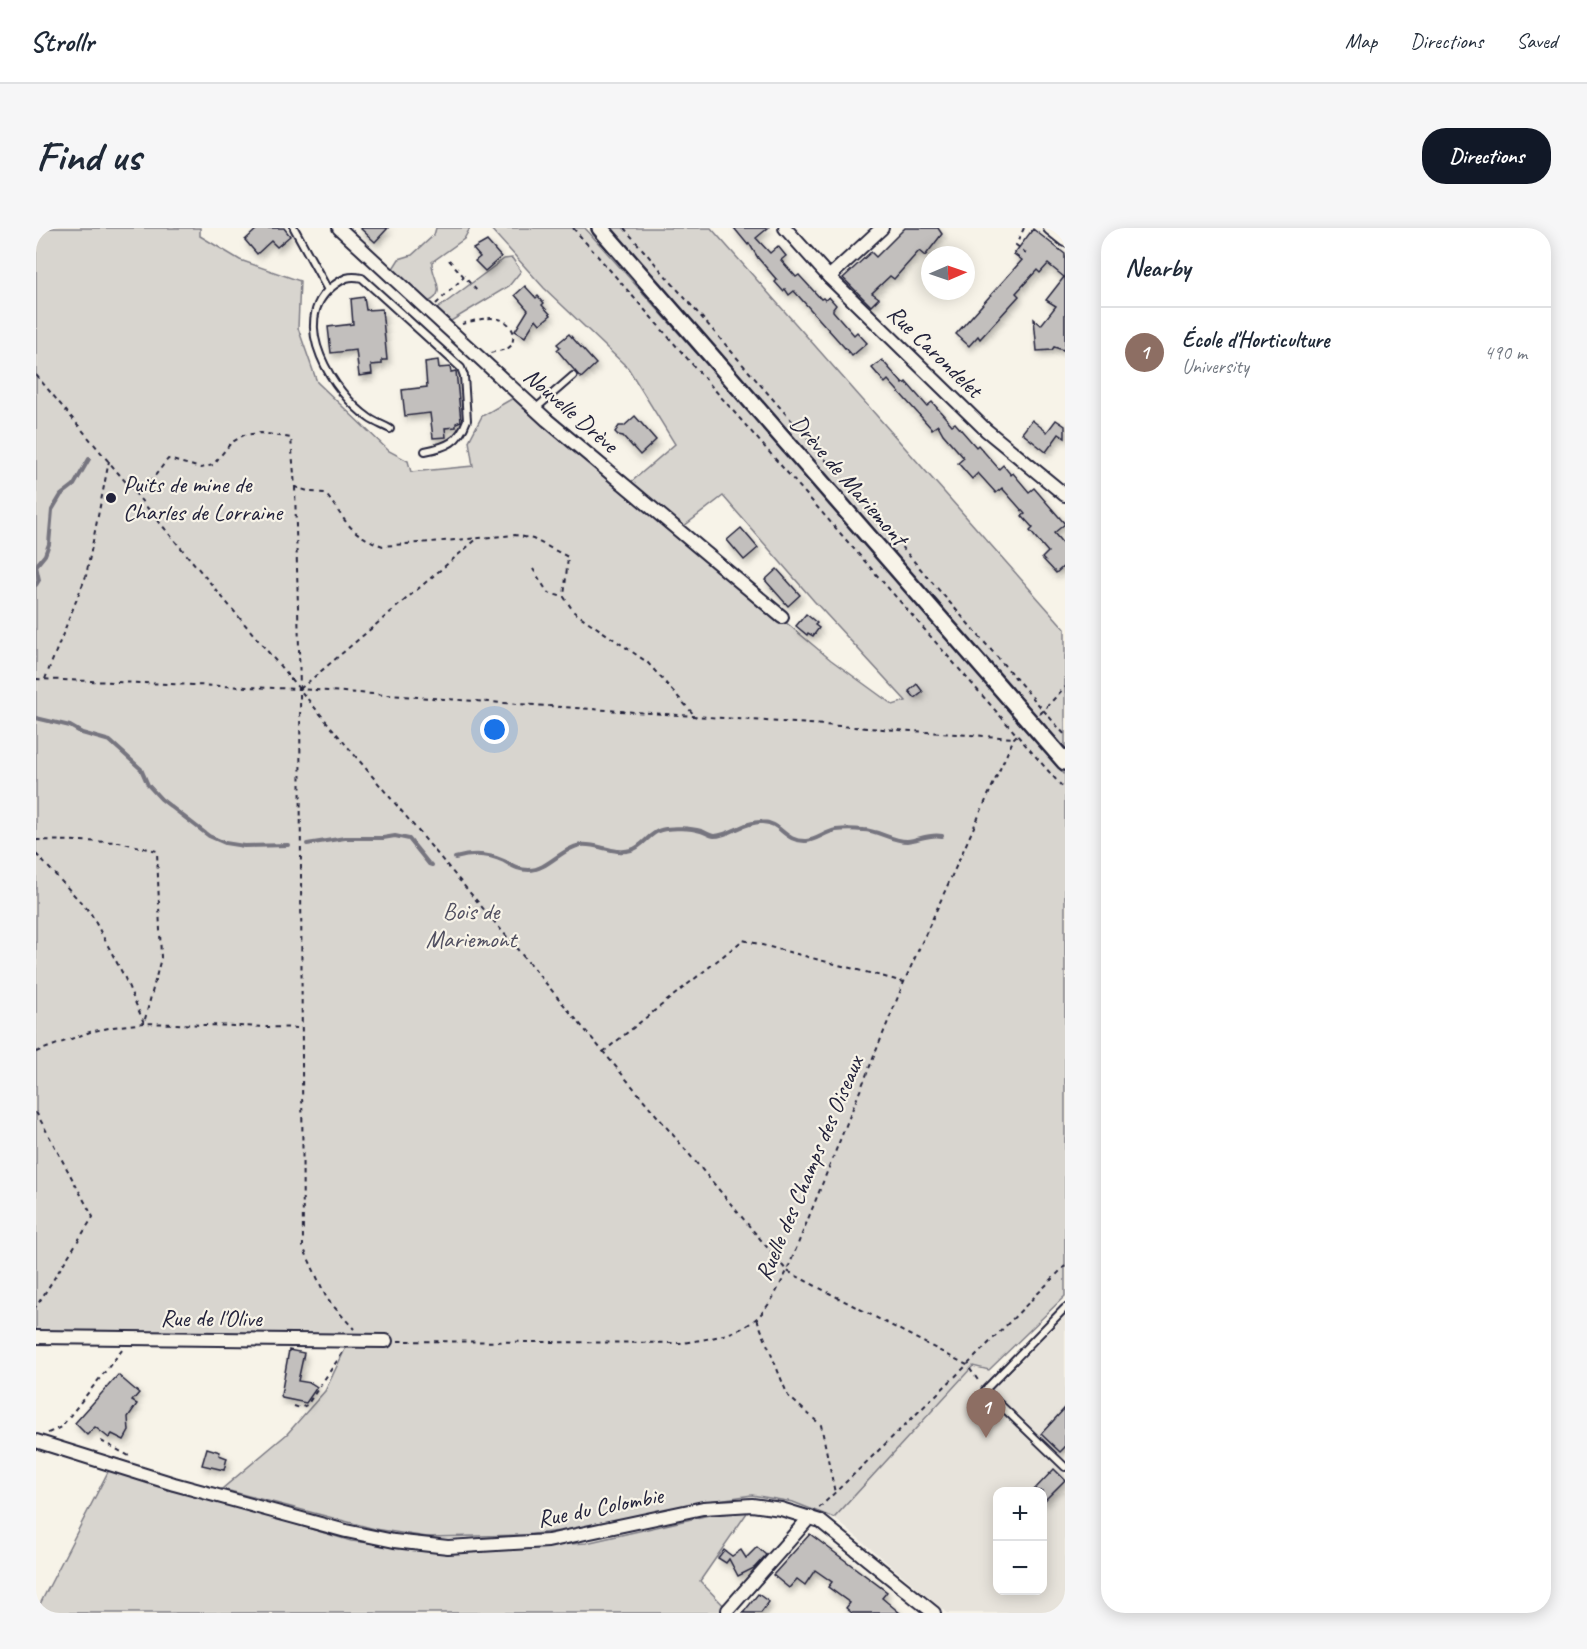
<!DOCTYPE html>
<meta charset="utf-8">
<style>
body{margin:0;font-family:Caveat,sans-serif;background:#f6f6f7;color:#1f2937}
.controls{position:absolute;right:18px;bottom:18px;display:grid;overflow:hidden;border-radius:12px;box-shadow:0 3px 15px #0003}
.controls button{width:54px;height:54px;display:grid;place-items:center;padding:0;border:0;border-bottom:2px solid #e0e1e3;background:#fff;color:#1f2937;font:30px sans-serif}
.compass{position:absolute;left:885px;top:18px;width:54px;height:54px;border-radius:50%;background:#fff;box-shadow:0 3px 15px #0003;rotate:88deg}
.you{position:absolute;left:459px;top:502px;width:21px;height:21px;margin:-15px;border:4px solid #fff;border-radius:50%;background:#1a73e8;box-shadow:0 0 0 9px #1a73e833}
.badge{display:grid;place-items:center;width:39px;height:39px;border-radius:50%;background:#111827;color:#fff;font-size:20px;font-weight:700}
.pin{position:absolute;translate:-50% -50px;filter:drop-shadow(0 2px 3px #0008)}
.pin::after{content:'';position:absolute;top:32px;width:21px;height:18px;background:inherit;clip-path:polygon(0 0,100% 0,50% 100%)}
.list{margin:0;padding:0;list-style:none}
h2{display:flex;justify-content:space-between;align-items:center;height:78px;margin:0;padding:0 24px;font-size:26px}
h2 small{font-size:20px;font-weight:400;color:#747a83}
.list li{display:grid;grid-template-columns:39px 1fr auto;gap:18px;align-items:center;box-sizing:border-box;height:90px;padding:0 24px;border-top:2px solid #e0e1e3}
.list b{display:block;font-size:22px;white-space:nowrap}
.list p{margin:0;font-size:20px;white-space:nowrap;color:#747a83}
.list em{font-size:20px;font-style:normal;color:#747a83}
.map{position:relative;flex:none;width:1029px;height:1385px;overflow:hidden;border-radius:24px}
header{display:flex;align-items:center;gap:36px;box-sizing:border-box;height:84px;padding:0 30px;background:#fff;border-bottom:2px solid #e0e1e3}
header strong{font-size:28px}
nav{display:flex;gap:33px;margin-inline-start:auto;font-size:21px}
.intro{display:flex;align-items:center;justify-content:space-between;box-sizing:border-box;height:144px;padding:0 36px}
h1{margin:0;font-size:42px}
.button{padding:15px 27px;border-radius:24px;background:#111827;color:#fff;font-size:21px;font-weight:700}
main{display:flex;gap:36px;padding:0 36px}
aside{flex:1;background:#fff;border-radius:24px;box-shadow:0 3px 15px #0003}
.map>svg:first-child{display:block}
.built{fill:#e7e3db;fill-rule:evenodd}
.green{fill:#d8d5cf;stroke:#7d7c85;stroke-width:1.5}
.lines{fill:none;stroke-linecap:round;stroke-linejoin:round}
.stream{stroke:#76747f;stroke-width:4}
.building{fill:#c2bfbd;stroke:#22223b;stroke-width:1.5;filter:url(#shadow)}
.service-casing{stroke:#22223b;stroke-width:10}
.minor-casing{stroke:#22223b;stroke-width:16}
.tertiary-casing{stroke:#22223b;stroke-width:20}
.path{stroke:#22223b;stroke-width:2;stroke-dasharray:4.5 4.5;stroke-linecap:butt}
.service{stroke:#f7f3e8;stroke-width:6}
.minor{stroke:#f7f3e8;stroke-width:12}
.tertiary{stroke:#f7f3e8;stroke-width:15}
.poi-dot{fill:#22223b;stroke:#f7f3e8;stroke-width:2}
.labels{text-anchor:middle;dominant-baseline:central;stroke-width:4.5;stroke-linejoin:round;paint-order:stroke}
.street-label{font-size:24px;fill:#22223b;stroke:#f7f3e8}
.poi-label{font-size:24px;fill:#22223b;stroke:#f7f3e8;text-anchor:start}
.park-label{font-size:24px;fill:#504f60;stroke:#f7f3e8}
</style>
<header>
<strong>Strollr</strong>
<nav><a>Map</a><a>Directions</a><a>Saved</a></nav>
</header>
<div class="intro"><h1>Find us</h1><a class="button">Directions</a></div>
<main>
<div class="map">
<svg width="1029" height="1385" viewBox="0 0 1029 1385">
<defs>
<filter id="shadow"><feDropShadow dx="2.5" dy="4" stdDeviation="3" flood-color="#0004"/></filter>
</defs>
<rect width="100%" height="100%" fill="#f7f3e8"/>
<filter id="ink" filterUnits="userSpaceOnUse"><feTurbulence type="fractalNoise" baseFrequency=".0167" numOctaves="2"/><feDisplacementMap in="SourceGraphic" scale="12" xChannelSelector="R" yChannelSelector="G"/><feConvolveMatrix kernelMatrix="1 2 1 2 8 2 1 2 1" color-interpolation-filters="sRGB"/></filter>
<g filter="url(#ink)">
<path class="built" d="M1029,1088V1385H911L798,1290L938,1138L953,1142L962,1157ZM962,1264H1006V1362H962Z"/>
<g class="green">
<polygon points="0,0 164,0 164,8 204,32 264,53 262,100 281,154 353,223 372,233 375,244 437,238 433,213 446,188 479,169 795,432 857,477 870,473 778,373 687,268 648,298 594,255 639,216 592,140 508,60 454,0 549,0 820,304 1029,547 1029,1068 953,1142 937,1138 798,1290 757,1274 716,1267 655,1276 550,1300 489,1307 391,1309 339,1301 186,1261 251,1206 289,1163 312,1115 0,1113"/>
<path d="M400,0H434L428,11L396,34C395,49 413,65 392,74L356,42L363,31L376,27L398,7Z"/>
<polygon points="564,0 675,0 1029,401 1029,534"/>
<polygon points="476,30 485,43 473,58 415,93 401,81 468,31"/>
<polygon points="74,1240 152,1261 219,1284 315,1313 393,1321 453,1321 550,1315 682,1285 713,1282 664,1353 692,1382 691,1385 12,1385 1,1382"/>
</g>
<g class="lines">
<g class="stream">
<polyline points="0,357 3,352 0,338 9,327 13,316 16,282 25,267 38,257 53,231"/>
<polyline points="0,490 34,498 46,505 74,513 105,541 112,557 125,571 173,608 189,615 208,618 252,617"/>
<polyline points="271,616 309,610 347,610 359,608 373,611 393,636 396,637"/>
<path d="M419,630C436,625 452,625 468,633C477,638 482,642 493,642C511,642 526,620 545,617C561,615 579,627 595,622C607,619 613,605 625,602C635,599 655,600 665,603C669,604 674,608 678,608C694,608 709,593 726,594C745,594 748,614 770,613C781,612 789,604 800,602C808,601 818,601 827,602C842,602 855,613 871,613C883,612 894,605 906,608"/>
</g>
</g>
<g class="building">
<polygon points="222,0 248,0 254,8 241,19 235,13 221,26 209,12"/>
<polygon points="324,0 352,0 339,14"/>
<polygon points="698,0 732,0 720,10 734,25 742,18 750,28 745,32 760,49 763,47 785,71 787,70 789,72 793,69 800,77 797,81 797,83 818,107 821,104 831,115 816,128 758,63 753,67 749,61 747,63 739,54 741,52 722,30 713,15 712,17"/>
<polygon points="869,0 902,0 906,6 889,28 883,23 858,51 854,48 836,65 843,70 835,78 807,50 835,24 840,29"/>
<polygon points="997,1 1029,26 1029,119 1027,122 1018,119 1016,122 1001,123 998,91 1005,97 1020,78 1010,72 1028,49 1012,36 1004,45 1001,42 980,65 983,68 944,111 942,108 933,118 920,106 986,32 978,26"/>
<polygon points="451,13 465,29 449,43 439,33 444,29 437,21"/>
<polygon points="489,58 500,70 502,68 508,75 506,77 515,87 504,96 500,91 489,109 479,103 492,82 479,67"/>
<polygon points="328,69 330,82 346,81 351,132 346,132 346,136 335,137 336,146 323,148 320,122 295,125 292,99 317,96 315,71"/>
<polygon points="533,106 560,136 545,150 521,122 524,119 521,116"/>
<polygon points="402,132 403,140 414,139 415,144 420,143 425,193 420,195 420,199 409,200 410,209 397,210 394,185 369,188 366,162 391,159 389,134"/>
<polygon points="846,132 867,156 870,154 891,178 896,174 916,197 919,195 940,219 942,217 963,241 967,237 975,247 977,245 993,264 998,260 1029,296 1018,305 1029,318 1029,337 1020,345 1006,330 1012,324 994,303 997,300 986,288 989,286 966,260 960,265 942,245 936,251 922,235 928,230 907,206 902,197 896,201 852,152 849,155 836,140"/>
<polygon points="599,188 620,212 604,227 587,208 582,207 579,204 583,198 588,198"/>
<polygon points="996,192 1011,204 1020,192 1029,198 1029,210 1023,206 1010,224 986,205"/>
<polygon points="705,300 722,320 708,332 691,312"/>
<polygon points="741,341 764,367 752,378 729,352"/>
<polygon points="770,386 781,395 779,397 783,400 777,408 772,405 771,407 760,398"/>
<polygon points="881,456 887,464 879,470 873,463"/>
<polygon points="253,1122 268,1125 262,1153 275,1155 281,1159 270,1175 246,1170 245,1167"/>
<polygon points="82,1147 103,1165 96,1173 101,1176 92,1189 93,1203 88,1212 76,1206 73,1210 59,1199 51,1207 39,1195"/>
<polygon points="1029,1180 1029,1219 1024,1224 1005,1206"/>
<polygon points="171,1220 184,1224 183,1227 191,1230 188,1242 166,1237"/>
<polygon points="1018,1241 1029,1252 1006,1275 1006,1263 997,1263"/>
<polygon points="774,1306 851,1364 846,1370 864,1385 816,1385 810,1380 814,1375 792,1359 796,1354 779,1342 769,1357 761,1351 753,1360 737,1347"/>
<polygon points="721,1319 730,1327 718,1340 702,1348 693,1331 690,1335 682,1330 688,1322 696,1328 705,1322 710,1330"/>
<polygon points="722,1366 733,1374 725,1385 707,1385"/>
</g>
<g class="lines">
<g class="service-casing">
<g id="service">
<polyline points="258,0 292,62"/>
<polyline points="499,181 537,148"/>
<path d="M354,201C347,197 340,195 333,190C298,166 251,93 297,58C308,50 313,47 326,50L425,140L428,148L431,192C423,214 411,219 389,223"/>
<polyline points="1029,1080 949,1162 1029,1239"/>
</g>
</g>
<g class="minor-casing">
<g id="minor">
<polyline points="303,0 511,192 746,389"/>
<polyline points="749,0 793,49 950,202 1029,267"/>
<polyline points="1014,0 1029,12"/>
<polyline points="793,49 846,0"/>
<polyline points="0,1109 350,1113"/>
<polyline points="0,1213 138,1256 310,1303 358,1313 412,1319 512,1313 667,1280 716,1277 745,1281 784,1293 898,1385"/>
<polyline points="692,1382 774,1289"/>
</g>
</g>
<g class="tertiary-casing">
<polyline id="tertiary" points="564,0 1029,534"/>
</g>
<g class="path">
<polyline points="537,0 1029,562"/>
<polyline points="588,0 1029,507"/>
<polyline points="988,0 980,17 991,26"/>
<polyline points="413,32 442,64"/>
<polyline points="400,76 428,49"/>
<path d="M426,96C444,91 470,82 478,106L476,117L471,121L454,125"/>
<polyline points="0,147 751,1043 931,1137 944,1155"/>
<polyline points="259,259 264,461 267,1019 291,1071 318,1101"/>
<path d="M98,264L114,254L132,231L165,240L177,237L195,215L208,207L225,205L255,210L259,259L275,264L289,265C311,293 311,305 347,318L479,307L497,311L532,329L528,369L538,384L611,434L660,489"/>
<polyline points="497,341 512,365 528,369"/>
<polyline points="0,451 264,461 978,510"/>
<polyline points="9,451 50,348 73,233"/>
<polyline points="264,461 442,310"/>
<polyline points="1004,486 1029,459"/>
<polyline points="0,612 83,614 121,623 125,730 108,795"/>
<polyline points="0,626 54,684 88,748 108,795"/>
<polyline points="0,824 54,804 77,799 108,795 264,800"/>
<polyline points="567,824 707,712 868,754"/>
<polyline points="0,884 57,989 0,1079"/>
<polyline points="721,1091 752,1168 785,1197 799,1265"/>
<path d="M362,1113L647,1115C671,1111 702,1107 721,1090C734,1078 743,1059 751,1043L868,754L978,510L984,504"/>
<polyline points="258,1178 264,1180 271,1177 307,1124"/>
<polyline points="12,1205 25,1199 87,1121"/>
<polyline points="65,1213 95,1229"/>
<polyline points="783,1280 931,1137 1029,1038"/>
</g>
<use href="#service" class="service"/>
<use href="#minor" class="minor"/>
<use href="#tertiary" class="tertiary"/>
</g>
</g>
<circle class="poi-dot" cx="75" cy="270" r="6"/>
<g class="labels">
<g class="street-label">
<text transform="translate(899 123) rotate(44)">Rue Carondelet</text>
<text transform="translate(535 182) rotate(41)">Nouvelle Drève</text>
<text transform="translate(813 252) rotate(49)">Drève de Mariemont</text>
<text transform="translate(773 940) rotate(-67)">Ruelle des Champs des Oiseaux</text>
<text x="175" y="1090">Rue de l'Olive</text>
<text transform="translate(564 1279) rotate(-11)">Rue du Colombie</text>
</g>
<g class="poi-label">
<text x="87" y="256">Puits de mine de<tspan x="87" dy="28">Charles de Lorraine</tspan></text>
</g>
<g class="park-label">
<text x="435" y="683">Bois de<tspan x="435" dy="28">Mariemont</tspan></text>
</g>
</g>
</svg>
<div class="controls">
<button>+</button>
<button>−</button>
</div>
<svg class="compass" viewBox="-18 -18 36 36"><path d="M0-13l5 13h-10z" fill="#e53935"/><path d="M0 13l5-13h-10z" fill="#747a83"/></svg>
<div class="you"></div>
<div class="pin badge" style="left:950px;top:1210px;background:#8d6e63">1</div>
</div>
<aside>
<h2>Nearby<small></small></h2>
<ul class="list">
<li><span class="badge" style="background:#8d6e63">1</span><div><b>École d'Horticulture</b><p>University</p></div><em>490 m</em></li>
</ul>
</aside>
</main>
